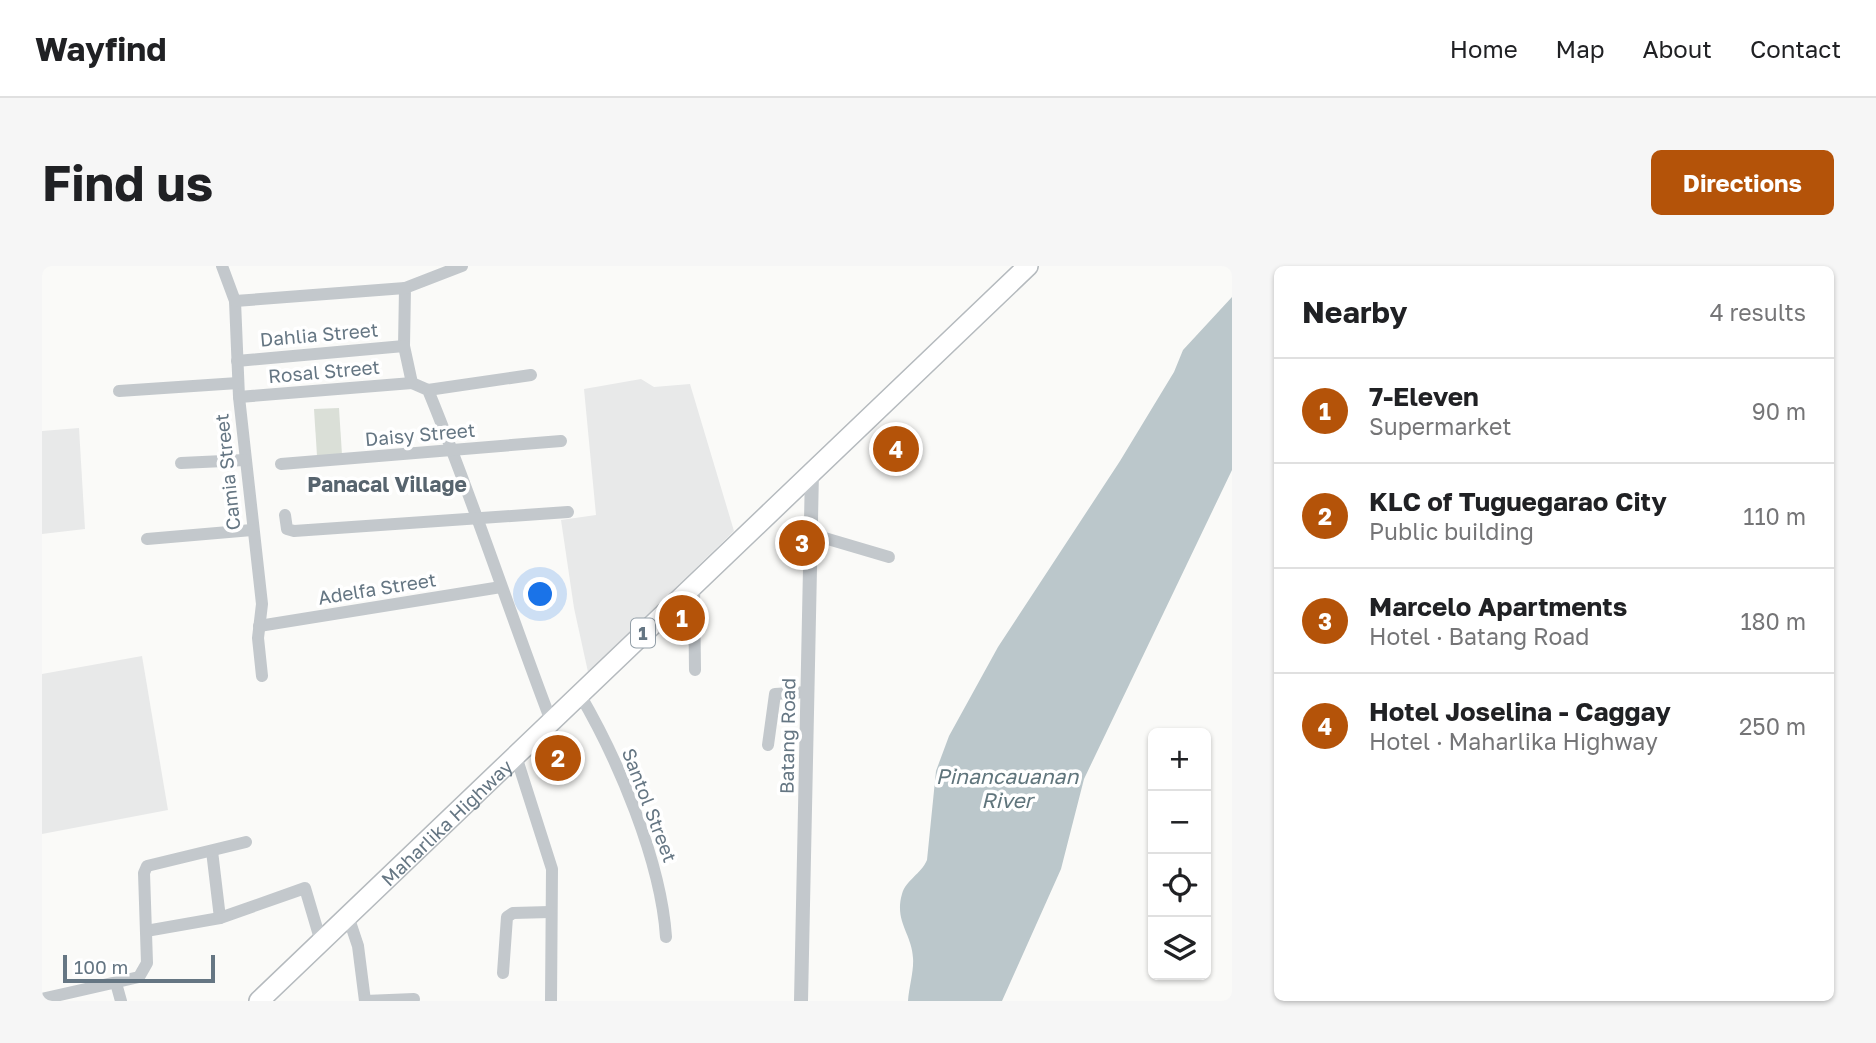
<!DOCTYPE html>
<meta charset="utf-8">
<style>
body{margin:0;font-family:"Golos Text",sans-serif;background:#f6f6f6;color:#202124}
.controls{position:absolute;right:21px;bottom:21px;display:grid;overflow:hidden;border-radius:10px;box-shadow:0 2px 5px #0004}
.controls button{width:63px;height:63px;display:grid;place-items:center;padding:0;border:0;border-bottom:2px solid #e0e0e0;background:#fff;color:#202124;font:35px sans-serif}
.scale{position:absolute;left:21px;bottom:18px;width:152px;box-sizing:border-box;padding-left:7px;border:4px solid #657683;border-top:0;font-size:19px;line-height:24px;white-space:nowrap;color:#657683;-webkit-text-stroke:5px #fff;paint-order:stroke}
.you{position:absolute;left:499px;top:329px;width:24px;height:24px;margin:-18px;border:5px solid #fff;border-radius:50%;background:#1a73e8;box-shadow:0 0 0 10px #1a73e833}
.badge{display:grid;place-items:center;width:46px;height:46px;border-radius:50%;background:#b45309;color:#fff;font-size:23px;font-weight:700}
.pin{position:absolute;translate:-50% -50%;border:4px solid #fff;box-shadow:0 2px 7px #0006}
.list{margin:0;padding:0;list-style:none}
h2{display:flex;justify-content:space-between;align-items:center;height:91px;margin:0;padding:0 28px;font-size:30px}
h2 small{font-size:23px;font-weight:400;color:#757577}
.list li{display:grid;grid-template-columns:46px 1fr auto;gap:21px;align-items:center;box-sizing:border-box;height:105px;padding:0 28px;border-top:2px solid #e0e0e0}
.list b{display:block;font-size:26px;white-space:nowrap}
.list p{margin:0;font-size:23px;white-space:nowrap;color:#757577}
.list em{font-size:23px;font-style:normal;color:#757577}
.icon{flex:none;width:38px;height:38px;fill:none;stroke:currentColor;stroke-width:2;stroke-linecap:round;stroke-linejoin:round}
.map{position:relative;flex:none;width:1190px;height:735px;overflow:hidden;border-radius:10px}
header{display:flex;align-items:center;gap:42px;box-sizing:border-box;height:98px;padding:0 35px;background:#fff;border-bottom:2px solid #e0e0e0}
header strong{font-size:33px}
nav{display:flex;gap:38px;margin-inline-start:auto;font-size:24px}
.intro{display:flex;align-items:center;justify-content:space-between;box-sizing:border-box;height:168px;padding:0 42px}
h1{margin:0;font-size:49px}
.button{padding:18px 32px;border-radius:10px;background:#b45309;color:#fff;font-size:24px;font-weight:700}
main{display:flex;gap:42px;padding:0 42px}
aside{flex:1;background:#fff;border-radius:10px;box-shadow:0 2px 5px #0004}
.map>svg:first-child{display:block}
.built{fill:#e8e9e9}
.green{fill:#dadfd7}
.water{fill:#bbc7cb}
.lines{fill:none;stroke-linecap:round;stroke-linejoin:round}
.primary-casing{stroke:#b5babe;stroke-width:22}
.minor{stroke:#c3c8cc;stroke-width:12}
.tertiary{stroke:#c3c8cc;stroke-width:14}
.primary{stroke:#fff;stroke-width:19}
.labels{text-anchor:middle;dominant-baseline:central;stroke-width:7;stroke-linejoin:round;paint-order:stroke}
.shield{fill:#fff;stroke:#939fa8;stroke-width:2}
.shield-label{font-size:18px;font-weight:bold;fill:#657683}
.street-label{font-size:19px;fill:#657683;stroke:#fff}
.neighbourhood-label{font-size:21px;font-weight:bold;fill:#57646e;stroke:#fff}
.water-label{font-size:21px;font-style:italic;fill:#60757c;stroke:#fff}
</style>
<header>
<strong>Wayfind</strong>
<nav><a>Home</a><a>Map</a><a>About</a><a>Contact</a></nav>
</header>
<div class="intro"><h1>Find us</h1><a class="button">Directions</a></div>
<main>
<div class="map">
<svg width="1190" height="735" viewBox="0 0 1190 735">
<rect width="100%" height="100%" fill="#fafaf8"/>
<g class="built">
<polygon points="599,113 612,121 648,118 692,265 546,406 532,342 519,254 554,249 542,123"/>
<polygon points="37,162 43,263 0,268 0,165"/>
<polygon points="100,390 126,544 0,568 0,408"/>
</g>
<polygon class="green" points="297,142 300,189 275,190 272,143"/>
<path class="water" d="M1190,31V204L1042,513L1019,603L960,735H866C867,721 872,705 871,692C870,668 852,655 860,628C864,614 879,608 885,594L894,505L907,470L956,381L1078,195L1132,106L1141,84Z"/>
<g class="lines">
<g class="primary-casing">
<g id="primary">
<path id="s1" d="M217,735L986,0"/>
</g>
</g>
<g class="minor">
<polyline points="180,0 193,35 197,131 220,338 216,372 220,410"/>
<path d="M420,0L363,22L362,80L370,117L386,124C431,233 467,345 509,455"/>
<polyline points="193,35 363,22"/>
<polyline points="195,95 362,80"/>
<polyline points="386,124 489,109"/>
<polyline points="77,125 196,117"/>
<polyline points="197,131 370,117"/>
<polyline points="139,197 203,194"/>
<polyline points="239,198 519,175"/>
<polyline points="243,249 245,263 252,265 526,246"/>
<polyline points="769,268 847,291"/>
<polyline points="105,273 210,264"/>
<polyline points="652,319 653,404"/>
<polyline points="217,360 459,321"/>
<path d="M537,427C576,493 619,595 624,671"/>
<polyline points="726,479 733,428 765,426"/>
<polyline points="473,487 510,603 509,735"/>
<polyline points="170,585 178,652"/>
<polyline points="306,650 316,680 323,735"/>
<polyline points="104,665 178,652 263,622 279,676"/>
<polyline points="461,707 465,651 471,647 508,646"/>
<polyline points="74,717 79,735"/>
<polyline points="0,733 97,711 105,697 102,607 105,600 204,576"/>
<polyline points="323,735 372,733"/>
</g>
<polyline class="tertiary" points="759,735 770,206"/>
<use href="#primary" class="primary"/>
</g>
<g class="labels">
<rect class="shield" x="589" y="352.5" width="24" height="29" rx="5"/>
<g class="shield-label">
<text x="601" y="367">1</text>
</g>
<g class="street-label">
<text transform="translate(277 68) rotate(-5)">Dahlia Street</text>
<text transform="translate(282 105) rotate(-5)">Rosal Street</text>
<text transform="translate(378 168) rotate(-5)">Daisy Street</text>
<text transform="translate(185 206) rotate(-96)">Camia Street</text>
<text transform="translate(335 322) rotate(-9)">Adelfa Street</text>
<text transform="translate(745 470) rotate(-89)">Batang Road</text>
<text transform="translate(608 539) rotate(69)">Santol Street</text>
<text stroke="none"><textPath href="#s1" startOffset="259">Maharlika Highway</textPath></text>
</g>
<g class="neighbourhood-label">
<text x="345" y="218">Panacal Village</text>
</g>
<g class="water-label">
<text x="965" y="510">Pinancauanan<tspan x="965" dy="24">River</tspan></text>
</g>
</g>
</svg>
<div class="controls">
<button>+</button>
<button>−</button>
<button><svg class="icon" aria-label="locate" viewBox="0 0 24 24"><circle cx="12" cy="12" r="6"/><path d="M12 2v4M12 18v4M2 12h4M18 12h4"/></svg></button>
<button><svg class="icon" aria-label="layers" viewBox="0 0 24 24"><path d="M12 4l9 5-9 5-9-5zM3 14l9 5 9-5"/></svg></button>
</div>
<div class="scale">100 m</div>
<div class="you"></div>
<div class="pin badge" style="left:640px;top:352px">1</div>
<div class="pin badge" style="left:516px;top:492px">2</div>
<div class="pin badge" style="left:760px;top:277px">3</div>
<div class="pin badge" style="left:854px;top:183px">4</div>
</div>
<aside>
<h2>Nearby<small>4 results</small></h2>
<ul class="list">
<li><span class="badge">1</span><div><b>7-Eleven</b><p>Supermarket</p></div><em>90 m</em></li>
<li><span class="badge">2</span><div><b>KLC of Tuguegarao City</b><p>Public building</p></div><em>110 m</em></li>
<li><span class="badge">3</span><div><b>Marcelo Apartments</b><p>Hotel · Batang Road</p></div><em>180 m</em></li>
<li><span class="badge">4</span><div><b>Hotel Joselina - Caggay</b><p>Hotel · Maharlika Highway</p></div><em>250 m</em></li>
</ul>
</aside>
</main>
